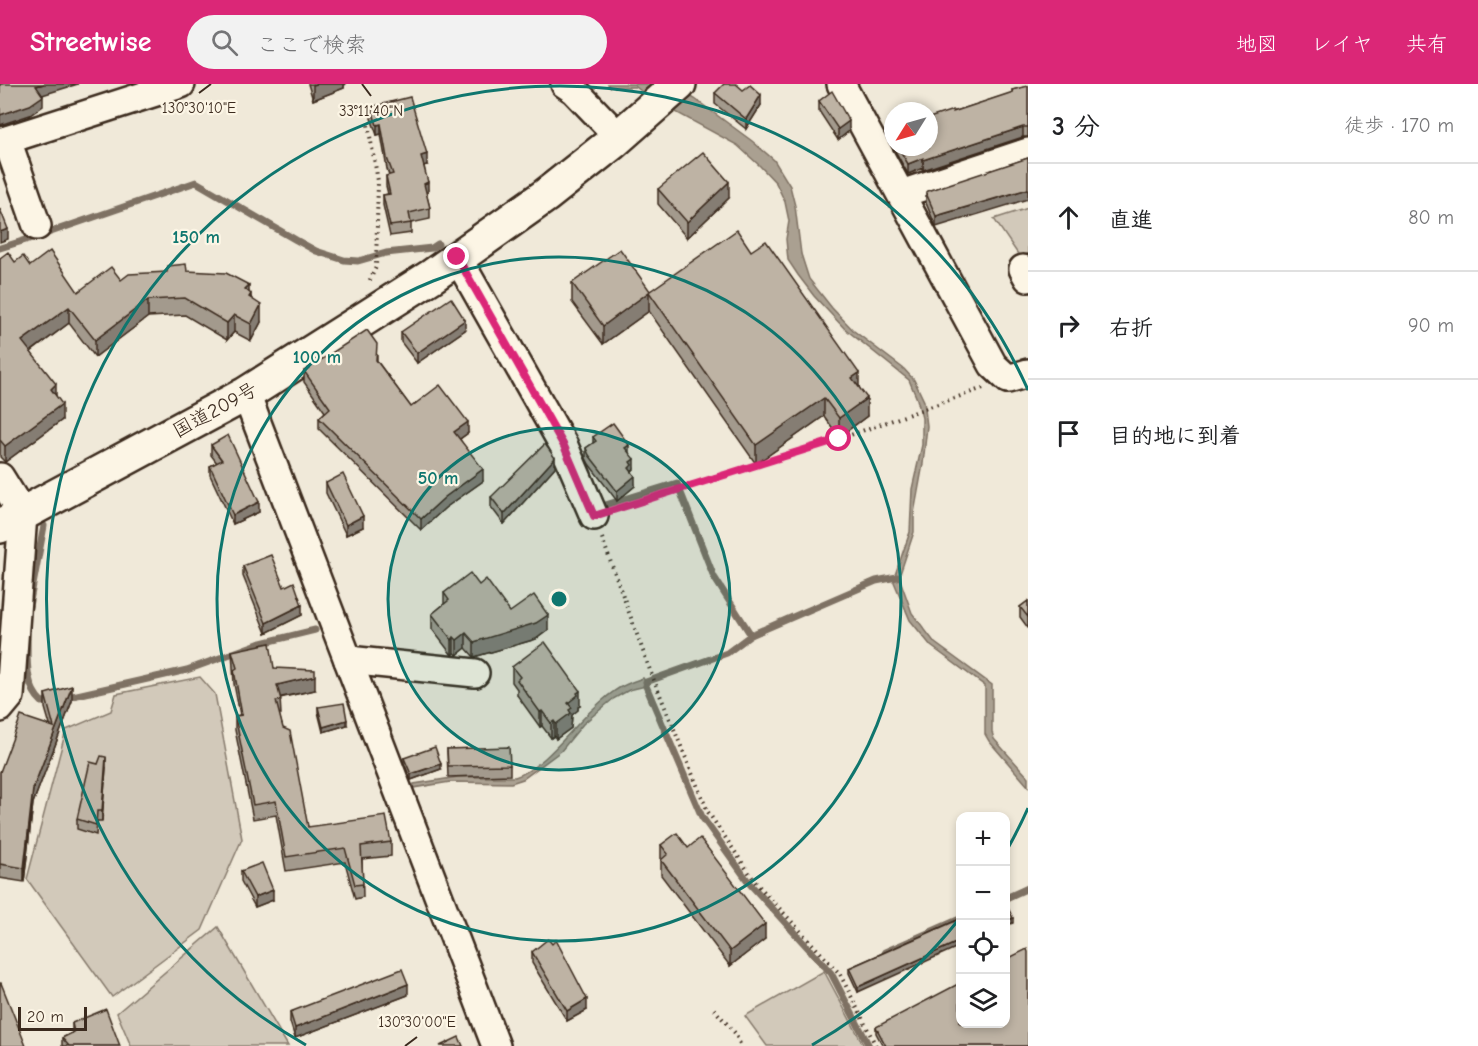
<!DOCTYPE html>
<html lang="ja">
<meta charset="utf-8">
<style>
body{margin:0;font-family:"Comic Neue","Klee One",sans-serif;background:#f2f2f2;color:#202124}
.controls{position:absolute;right:18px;bottom:18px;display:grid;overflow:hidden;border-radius:12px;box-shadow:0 3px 9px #0003}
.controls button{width:54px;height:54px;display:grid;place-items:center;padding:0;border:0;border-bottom:2px solid #e0e0e0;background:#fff;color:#202124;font:30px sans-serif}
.compass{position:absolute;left:884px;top:18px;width:54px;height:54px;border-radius:50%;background:#fff;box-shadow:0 3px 9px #0003;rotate:233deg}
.scale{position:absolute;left:18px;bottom:15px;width:69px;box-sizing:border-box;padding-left:6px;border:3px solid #3b2a1e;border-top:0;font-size:16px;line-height:21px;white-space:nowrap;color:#3b2a1e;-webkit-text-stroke:4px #fcf5e5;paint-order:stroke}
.stop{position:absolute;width:18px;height:18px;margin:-14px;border:4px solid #db2777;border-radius:50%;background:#fff}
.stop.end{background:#db2777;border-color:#fff;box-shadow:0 2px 6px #0008}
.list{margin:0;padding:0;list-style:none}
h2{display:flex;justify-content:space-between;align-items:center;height:78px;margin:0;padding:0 24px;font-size:26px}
h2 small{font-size:20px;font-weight:400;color:#757577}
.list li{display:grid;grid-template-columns:39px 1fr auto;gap:18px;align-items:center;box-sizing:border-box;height:108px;padding:0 24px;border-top:2px solid #e0e0e0}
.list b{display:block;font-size:22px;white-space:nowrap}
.list em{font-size:20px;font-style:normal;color:#757577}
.icon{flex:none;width:33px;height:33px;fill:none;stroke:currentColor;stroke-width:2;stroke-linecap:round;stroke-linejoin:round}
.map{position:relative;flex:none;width:1028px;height:962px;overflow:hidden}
header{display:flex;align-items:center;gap:36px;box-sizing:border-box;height:84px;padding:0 30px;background:#db2777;color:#fff}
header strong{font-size:28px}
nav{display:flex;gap:33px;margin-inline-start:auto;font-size:21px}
.search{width:420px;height:54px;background:#f2f2f2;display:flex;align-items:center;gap:15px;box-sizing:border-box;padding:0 21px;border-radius:33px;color:#757577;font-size:22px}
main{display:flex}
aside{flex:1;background:#fff}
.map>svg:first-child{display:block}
.green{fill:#d2c9ba;stroke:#867a6c;stroke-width:1.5}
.water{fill:#aaa091;stroke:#7e7163;stroke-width:1.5}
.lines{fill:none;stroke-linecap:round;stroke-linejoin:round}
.stream{stroke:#7e7163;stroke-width:7}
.minor-casing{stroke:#3b2a1e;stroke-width:32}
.highway-casing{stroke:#3b2a1e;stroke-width:38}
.path{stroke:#3b2a1e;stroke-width:4;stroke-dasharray:1.5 4.5;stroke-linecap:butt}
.minor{stroke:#fcf5e5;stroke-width:27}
.highway{stroke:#fcf5e5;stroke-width:33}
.wall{fill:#a39a8d;stroke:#3b2a1e;stroke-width:1.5}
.shaded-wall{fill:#857d73;stroke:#3b2a1e;stroke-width:1.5}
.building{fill:#beb3a4;stroke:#3b2a1e;stroke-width:1.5}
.route{stroke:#db2777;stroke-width:8}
.ticks{fill:none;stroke:#3b2a1e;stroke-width:2}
.ring{fill:none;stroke:#0f766e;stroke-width:3}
.labels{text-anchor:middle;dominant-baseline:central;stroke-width:4.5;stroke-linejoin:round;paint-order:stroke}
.street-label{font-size:20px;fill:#3b2a1e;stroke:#fcf5e5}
.ticks-label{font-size:15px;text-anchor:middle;fill:#3b2a1e;stroke:#fcf5e5;stroke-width:4.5;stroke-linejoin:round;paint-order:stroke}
.centre{fill:#0f766e;stroke:#fcf5e5;stroke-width:3}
.ring-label{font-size:18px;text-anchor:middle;font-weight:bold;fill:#0f766e;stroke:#fcf5e5;stroke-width:4.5;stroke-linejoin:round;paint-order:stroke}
</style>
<header>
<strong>Streetwise</strong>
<div class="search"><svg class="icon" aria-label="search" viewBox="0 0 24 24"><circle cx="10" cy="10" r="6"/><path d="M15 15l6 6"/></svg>ここで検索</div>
<nav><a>地図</a><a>レイヤ</a><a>共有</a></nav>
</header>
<main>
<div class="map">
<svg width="1028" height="962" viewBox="0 0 1028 962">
<rect width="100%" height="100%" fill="#f0e9d9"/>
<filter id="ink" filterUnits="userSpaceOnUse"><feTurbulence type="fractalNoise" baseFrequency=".0167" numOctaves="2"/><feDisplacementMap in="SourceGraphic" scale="12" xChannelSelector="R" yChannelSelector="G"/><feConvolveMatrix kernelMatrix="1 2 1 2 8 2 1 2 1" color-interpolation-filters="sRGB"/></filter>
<g filter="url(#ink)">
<g class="green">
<polygon points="1028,124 1028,170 1020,173 994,135"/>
<polygon points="200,593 215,610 242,755 202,846 112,913 27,795 66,646 111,627 116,610"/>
<polygon points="218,843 288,962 131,962 117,929"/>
<polygon points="824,887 864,962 767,962 745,932"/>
</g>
<g class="water">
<polygon points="608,0 670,0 695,15 752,57 774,76 790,102 795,122 801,170 809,195 832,224 854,247 904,285 914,296 924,317 927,342 923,380 914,429 914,448 899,493 912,529 935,559 992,601 992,648 994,655 1028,693 1028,702 989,657 985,650 985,602 931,562 910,536 894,498 895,491 910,448 912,405 922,361 922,334 917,315 909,296 844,244 814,212 798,191 788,176 786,155 789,137 785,118 776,99 760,82 737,61 648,13 636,3 609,3"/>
<path d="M643,594L646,598V602L629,606L613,615L583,640L561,667L523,695L511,699L450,698L413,704L414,700L458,693H515C539,685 561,658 579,639C589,628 612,606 625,601C631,598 637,596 643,594Z"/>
</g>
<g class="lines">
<g class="stream">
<polyline points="0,164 42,151 196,98 296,156 316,167 344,176 358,177 386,169 432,164 438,160"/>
<polyline points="599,423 677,399 714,493 751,551 727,569 646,598"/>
<polyline points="29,522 44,442"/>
<path d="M27,548C28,571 23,601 42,618L53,617"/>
<polyline points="751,551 876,497 897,493"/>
<polyline points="646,602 702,733 750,800 831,889 869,962"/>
<polyline points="64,614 187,586 258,560 315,546"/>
<polyline points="1006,814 1028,804"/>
<polyline points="885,868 960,835"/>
</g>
<g class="minor-casing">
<g id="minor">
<polyline points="565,0 574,6 619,53"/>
<polyline points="841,0 993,281 1008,295 1028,289"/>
<polyline points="7,56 37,142"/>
<polyline points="0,58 181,0"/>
<polyline points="901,110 1028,68"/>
<polyline points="457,173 564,362 594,432"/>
<polyline points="1023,185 1028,194"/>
<polyline points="246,310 496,962"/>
<polyline points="0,393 23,430 10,612 0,624"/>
<polyline points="348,576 475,589"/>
</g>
</g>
<g class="highway-casing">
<polyline id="highway" points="0,442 246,310 432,192 545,112 612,59 679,0"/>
</g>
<g class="path">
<polyline points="368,41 378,97 376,183 368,200"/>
<polyline points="617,425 839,355 983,304"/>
<polyline points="602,454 651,589 708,728 756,799 840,890 876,962"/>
<polyline points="714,925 735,949 741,962"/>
</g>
<use href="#minor" class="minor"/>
<use href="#highway" class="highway"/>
</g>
<g class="wall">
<polygon points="308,0 346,0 344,1 344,4 313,16"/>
<polygon points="1028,2 1028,53 1023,53 923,86 923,84 908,90 893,63 929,63 953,28 1012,9 1012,6"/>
<polygon points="715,9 761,21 746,45 715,20"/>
<polygon points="819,17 849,47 838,56 819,27"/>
<polygon points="371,23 427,81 424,81 428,108 426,109 430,124 430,135 411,139 411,149 390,152 383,121 383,111 388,110 386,102 386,92 389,91 387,85 381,50 377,51 371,34"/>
<polygon points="893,47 893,63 890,58 890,48"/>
<polygon points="1028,74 936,143 926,119 926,109"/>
<polygon points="658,105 729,114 687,154 658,120"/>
<polygon points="751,167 859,302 867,332 839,353 824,332 756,380 649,227 603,260 572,218 572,199 650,207"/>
<polygon points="0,174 30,182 78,208 121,196 187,187 249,208 261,238 251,257 234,248 227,256 185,231 148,233 95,273 69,239 31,268 56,312 62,336 5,378 0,373"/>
<polygon points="465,246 417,279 401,258 401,248"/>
<polygon points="377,271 377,277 411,323 468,349 460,355 483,397 445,424 421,446 319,345 319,334 325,328 304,298 304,287"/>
<polygon points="593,353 629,369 634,385 632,387 635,402 617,417 589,380 586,374 586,364 593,359"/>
<polygon points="211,361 259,428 233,440 210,391 210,382 217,379 211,371"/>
<polygon points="555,383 504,440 491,423 491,413"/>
<polygon points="326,399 363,443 346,451 326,409"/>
<polygon points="243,482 284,503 302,531 266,549 243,492"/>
<polygon points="479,501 510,528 548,546 536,555 474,573 466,564 457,571 454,569 452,571 432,545 432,530 444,520 444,509"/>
<polygon points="1028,517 1028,544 1020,533 1020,523"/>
<polygon points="232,567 274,584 315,606 280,614 281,630 279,630 308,743 391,758 391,772 362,775 363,813 355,815 345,778 286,787 276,731 253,735 235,646 235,632 240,631 234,600"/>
<polygon points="512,583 580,622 578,623 578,626 572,631 571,644 556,655 554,652 551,654 542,642 540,643 517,611 517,605 512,598"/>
<polygon points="45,610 72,617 33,719 24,798 0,794 0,688 50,641 45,624"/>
<polygon points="318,623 347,641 323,648 318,628"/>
<polygon points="447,665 510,681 510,691 448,693"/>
<polygon points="404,674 441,685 411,696 404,679"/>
<polygon points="106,683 102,737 97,737 96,751 77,745 77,735"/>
<polygon points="661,761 688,764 765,855 730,882 661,791"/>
<polygon points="241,787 273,816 255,823 241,797"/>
<polygon points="960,835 858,908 849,889 849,884"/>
<polygon points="532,868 587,926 567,937 532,879"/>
<polygon points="408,911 295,954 290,938 290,928"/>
<polygon points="72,939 120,962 62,962 62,954 72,949"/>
<polygon points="876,943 1028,962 883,962 876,949"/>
</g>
<g class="shaded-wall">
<polygon points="44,0 78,0 36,13 36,2"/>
<polygon points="317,0 346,0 344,1 344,4 313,16 313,1"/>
<polygon points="761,11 761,21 746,45 746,35"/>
<polygon points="43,12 43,22 30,31 0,41 0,31"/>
<polygon points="849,37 849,47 838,56 838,45"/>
<polygon points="381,40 381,50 377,51 377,41"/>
<polygon points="1023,43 1023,53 923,86 923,76"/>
<polygon points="427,70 427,81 421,82 421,72"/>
<polygon points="923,74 923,84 908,90 908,80"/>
<polygon points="428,98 428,108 424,110 424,100"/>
<polygon points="729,98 729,114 687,154 687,138"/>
<polygon points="1028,105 1028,115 936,143 936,132"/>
<polygon points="8,145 8,155 0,158 0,148"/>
<polygon points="249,201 249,212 251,210 251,226 245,205"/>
<polygon points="649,208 649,227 603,260 603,242"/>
<polygon points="148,216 148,233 95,273 95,256"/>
<polygon points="261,221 261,238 251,257 251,240"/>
<polygon points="69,223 69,239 22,274 22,257"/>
<polygon points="234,231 234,248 227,256 227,239"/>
<polygon points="465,236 465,246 417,279 417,269"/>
<polygon points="859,289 859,308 852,294"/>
<polygon points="56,300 56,317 51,305"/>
<polygon points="824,314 824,332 756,380 756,361"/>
<polygon points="867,314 867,332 839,353 839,334"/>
<polygon points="62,320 62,336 5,378 5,362"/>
<polygon points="468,338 468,349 454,359 454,348"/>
<polygon points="629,361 629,371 625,364"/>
<polygon points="555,374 555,383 504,440 504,430"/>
<polygon points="634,375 634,385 632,387 629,393 630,378"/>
<polygon points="483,385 483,397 445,424 421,446 421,435 445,413"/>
<polygon points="635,392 635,402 617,417 617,407"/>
<polygon points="259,418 259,428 233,440 233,431"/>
<polygon points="363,432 363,443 346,451 346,441"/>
<polygon points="302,521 302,531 266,549 266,539"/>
<polygon points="548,531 548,546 536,555 474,573 474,558"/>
<polygon points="466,549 466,564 457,571 457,556"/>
<polygon points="454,553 454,569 452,571 452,556"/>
<polygon points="315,592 315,606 277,614 277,601"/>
<polygon points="72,602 72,617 33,719 24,798 24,784 33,705"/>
<polygon points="580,607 580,622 578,623 578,626 572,631 571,644 556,655 556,640 568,619 577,609"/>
<polygon points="542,627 542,642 540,643 540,628"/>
<polygon points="347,636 347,641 323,648 323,643"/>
<polygon points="554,637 554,652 551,654 551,639"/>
<polygon points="106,673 106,683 102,737 102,727"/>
<polygon points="441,680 441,685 411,696 411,690"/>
<polygon points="273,806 273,816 255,823 255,813"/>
<polygon points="1013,834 1013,839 1005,842 1005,837"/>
<polygon points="765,840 765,855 730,882 730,867"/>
<polygon points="960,857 960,862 858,908 858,903"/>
<polygon points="408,900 408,911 295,954 295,944"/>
<polygon points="587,915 587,926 567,937 567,927"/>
</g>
<g class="building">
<polygon points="0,0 44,0 36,2 43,12 30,21 0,31"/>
<polygon points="724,0 736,0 743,6 750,1 761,11 746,35 715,9"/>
<polygon points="1028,2 1028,43 1023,43 923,76 923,74 908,80 898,63 929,63 929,34 953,26 953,28 1013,8 1012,6"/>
<polygon points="832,7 849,37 838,45 819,17"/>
<polygon points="410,13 427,70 421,72 428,98 424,100 430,124 409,129 411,139 390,142 383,111 390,110 386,92 393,90 387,74 381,40 377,41 371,23"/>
<polygon points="703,68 729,98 687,138 658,105"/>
<polygon points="1028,74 1028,105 936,132 926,109 928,107"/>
<polygon points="0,125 8,145 0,148"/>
<polygon points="737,146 751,167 766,157 859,289 852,294 867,314 839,334 824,314 756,361 649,208 603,242 572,199 620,165 650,207"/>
<polygon points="50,167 78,208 111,183 121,196 129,190 167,188 168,182 186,180 187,187 226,189 249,201 245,205 251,210 249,213 261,221 251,240 234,231 227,239 185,214 148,216 95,256 69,223 22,257 56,300 51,305 62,320 5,362 0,356 0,174 8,168 15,178 23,172 30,182"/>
<polygon points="451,214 465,236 417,269 401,248"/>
<polygon points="367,246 377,260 376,276 411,323 440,301 468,338 454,348 483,385 445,413 421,435 319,334 330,324 304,287"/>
<polygon points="613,339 629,361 625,364 634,375 630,378 632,381 629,384 635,392 617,407 589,371 586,364 596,357 593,353"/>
<polygon points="228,351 259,418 233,431 210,382 222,376 211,361"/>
<polygon points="545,360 555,374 504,430 491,413"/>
<polygon points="343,390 363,432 346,441 326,399"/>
<polygon points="271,471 284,503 294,498 302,521 266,539 243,482"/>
<polygon points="470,489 479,501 486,495 510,528 534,511 548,531 536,539 474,558 466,549 457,556 454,553 452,556 432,530 449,516 444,509"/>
<polygon points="1028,517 1028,533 1020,523"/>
<polygon points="545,558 580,607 577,609 578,611 568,619 572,624 569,626 571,629 556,640 554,637 551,639 542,627 540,628 517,596 520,593 512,583"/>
<polygon points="270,559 274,584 315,586 315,592 277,601 281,616 276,617 283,644 290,647 308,743 386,732 391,758 361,762 363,800 355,801 345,764 286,773 276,717 253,721 235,632 242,631 234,586 237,584 232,567"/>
<polygon points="72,602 33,705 24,784 0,780 0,688 21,632 54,643 45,610"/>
<polygon points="344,619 347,636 323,643 318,623"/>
<polygon points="435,663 441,680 411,690 404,674"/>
<polygon points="509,663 510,681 448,682 447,665"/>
<polygon points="101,672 106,673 102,727 97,727 96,741 77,735 90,678 98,680"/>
<polygon points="677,749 688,764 700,754 765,840 730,867 661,776 668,770 661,761"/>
<polygon points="262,779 273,806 255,813 241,787"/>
<polygon points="1005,818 1013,834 1005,837"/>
<polygon points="960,835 960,857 858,903 849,884"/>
<polygon points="548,855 552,860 556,856 587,915 567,927 532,868"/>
<polygon points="1027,865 1028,868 1028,962 886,962 876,943 960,899 960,939 1005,939 1005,876"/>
<polygon points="402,885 408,900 295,944 290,928"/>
<polygon points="0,899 1,899 26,962 0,962"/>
<polygon points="106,925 120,962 69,962 62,954 74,948 72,939"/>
<polygon points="459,953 463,962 440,962"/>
</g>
</g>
<g class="lines" filter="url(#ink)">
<polyline class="route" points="457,173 564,362 594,432 839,355"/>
</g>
<path class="ticks" d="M362,0L371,12M199,9L211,0M405,962L417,953"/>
<circle cx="559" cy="515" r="171" fill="#0f766e" fill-opacity=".12"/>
<g class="ring">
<circle cx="559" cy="515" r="171"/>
<circle cx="559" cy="515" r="342"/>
<path d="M1028 724A513 513 0 0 1 1008 764M960 834A513 513 0 0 1 812 961M306 961A513 513 0 1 1 1028 306"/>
</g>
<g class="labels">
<g class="street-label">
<text transform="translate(215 326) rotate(-29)">国道209号</text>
</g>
</g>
<g class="ticks-label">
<text x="199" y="29">130°30'10"E</text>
<text x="371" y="32">33°11'40"N</text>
<text x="417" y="943">130°30'00"E</text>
</g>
<circle cx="559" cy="515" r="9" class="centre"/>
<g class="ring-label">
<text x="196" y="159">150 m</text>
<text x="317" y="279">100 m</text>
<text x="438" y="400">50 m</text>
</g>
</svg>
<div class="controls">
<button>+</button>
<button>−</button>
<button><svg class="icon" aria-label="locate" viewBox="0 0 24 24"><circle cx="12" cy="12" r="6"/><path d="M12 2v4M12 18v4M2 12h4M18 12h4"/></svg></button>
<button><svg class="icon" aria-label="layers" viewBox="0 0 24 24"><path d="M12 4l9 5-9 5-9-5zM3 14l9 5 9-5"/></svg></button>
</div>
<svg class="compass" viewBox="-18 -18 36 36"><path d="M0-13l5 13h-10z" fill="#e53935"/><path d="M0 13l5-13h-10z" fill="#757577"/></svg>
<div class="scale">20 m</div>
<div class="stop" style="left:839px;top:355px"></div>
<div class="stop end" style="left:457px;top:173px"></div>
</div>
<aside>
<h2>3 分<small>徒歩 · 170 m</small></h2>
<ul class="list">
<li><svg class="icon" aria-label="ahead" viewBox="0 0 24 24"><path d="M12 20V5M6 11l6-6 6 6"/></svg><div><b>直進</b></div><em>80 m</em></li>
<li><svg class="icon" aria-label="right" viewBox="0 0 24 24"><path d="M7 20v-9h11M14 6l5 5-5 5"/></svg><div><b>右折</b></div><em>90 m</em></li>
<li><svg class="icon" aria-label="arrive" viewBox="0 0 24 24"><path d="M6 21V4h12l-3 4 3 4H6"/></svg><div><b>目的地に到着</b></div></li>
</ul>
</aside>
</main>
